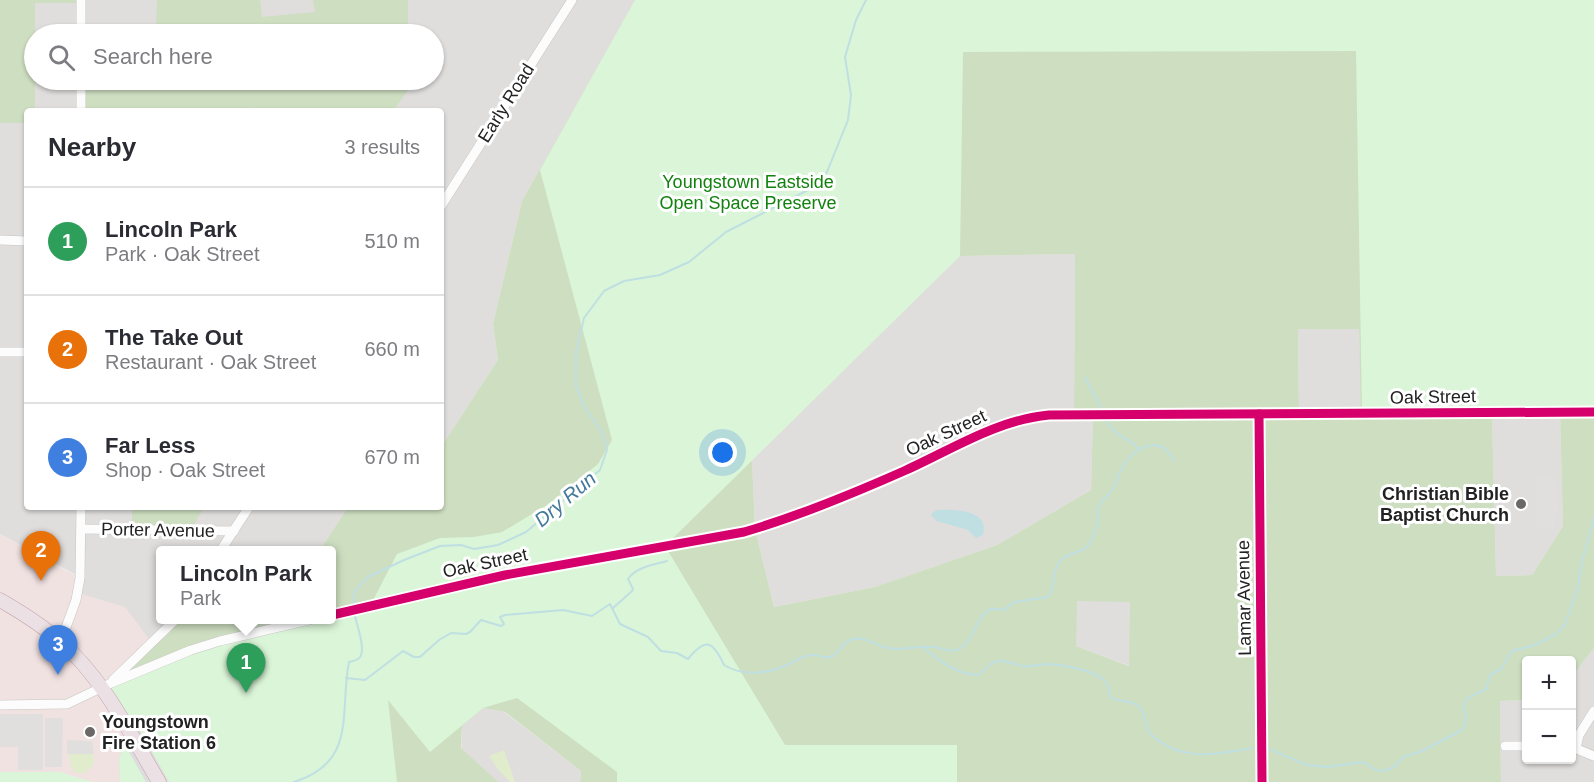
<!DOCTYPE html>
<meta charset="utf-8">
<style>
body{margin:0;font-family:Arial,sans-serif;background:#f2f2f3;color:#2b2b33}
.controls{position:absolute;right:18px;bottom:18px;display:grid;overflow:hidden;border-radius:6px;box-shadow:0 2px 4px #0004}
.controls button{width:54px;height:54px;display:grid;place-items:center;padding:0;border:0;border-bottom:2px solid #e1e1e2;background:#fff;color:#2b2b33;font:30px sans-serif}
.you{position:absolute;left:723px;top:453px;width:21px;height:21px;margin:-15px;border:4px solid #fff;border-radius:50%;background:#1a73e8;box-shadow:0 0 0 9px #1a73e833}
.badge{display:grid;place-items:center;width:39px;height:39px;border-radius:50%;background:#db2777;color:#fff;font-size:20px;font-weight:700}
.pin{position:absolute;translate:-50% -50px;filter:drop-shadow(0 2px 3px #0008)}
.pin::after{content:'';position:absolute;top:32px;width:21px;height:18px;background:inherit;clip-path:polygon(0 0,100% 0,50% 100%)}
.popup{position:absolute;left:156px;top:546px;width:180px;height:78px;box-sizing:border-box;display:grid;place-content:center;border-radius:6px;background:#fff;filter:drop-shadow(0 2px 4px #0005);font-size:20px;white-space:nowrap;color:#7c7c81}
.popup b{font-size:22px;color:#2b2b33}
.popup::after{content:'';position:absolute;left:50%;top:100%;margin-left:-12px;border:12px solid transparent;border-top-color:#fff}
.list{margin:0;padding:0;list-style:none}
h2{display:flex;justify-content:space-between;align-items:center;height:78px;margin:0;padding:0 24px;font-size:26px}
h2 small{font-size:20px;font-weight:400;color:#7c7c81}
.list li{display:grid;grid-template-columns:39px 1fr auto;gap:18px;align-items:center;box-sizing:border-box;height:108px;padding:0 24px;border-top:2px solid #e1e1e2}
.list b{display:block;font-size:22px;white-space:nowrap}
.list p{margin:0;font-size:20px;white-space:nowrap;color:#7c7c81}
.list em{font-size:20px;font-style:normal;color:#7c7c81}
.icon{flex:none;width:33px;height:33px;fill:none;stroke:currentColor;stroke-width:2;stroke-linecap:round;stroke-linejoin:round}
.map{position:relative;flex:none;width:1594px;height:782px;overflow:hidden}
.search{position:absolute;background:#fff;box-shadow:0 2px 4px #0004;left:24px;top:24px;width:420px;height:66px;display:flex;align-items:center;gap:15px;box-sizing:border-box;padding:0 21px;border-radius:33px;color:#7c7c81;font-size:22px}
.panel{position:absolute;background:#fff;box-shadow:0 2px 4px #0004;left:24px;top:108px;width:420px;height:402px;border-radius:6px}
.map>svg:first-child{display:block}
.residential{fill:#dfdedc}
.commercial{fill:#f1e2e2}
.grass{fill:#e0eccb}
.forest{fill:#cedec1;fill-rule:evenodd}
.park{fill:#dbf5d8}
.parking{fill:#e0dfde}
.water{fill:#bfdfe2}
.pier{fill:#dedddd}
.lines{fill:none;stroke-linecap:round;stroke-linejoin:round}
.stream{stroke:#bfdfe2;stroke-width:2}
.minor-casing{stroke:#c6c5c3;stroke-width:10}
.highway-casing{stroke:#c5a2b0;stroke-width:15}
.minor{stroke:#fdfcfc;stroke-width:9}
.highway{stroke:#ebe0e3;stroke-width:14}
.cycleway-casing{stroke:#fff;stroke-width:13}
.cycleway{stroke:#d6006c;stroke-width:9}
.poi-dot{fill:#6a6968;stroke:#fff;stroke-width:2}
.labels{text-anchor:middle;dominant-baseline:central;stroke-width:6;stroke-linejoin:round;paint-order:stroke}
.street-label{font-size:18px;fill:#222;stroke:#fff}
.park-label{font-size:18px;fill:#11820d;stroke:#fff}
.poi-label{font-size:18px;font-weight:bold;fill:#222;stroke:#fff;text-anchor:end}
.water-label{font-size:20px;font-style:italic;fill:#44799a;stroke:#fff}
</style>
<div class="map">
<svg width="1594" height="782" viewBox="0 0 1594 782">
<rect width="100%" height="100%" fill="#f0eeeb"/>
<g class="residential">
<polygon points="81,0 635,0 522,201 493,324 498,360 441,447 441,111 35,111 35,80 434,80 434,34 35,34 35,3 81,3"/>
<polygon points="0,123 27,123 27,507 348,507 320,550 160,550 160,620 175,620 152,643 78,593 80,577 0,534"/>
<polygon points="1075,254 1074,415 1093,415 1091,490 997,545 875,587 774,607 755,529 752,460 960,256"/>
<polygon points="1298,329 1359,329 1362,414 1299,414"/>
<polygon points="1492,412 1560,412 1563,526 1532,575 1496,576"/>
<polygon points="1076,601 1130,601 1130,666 1076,646"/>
<polygon points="1594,648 1594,782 1501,782 1500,701 1526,700 1526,760 1572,760 1572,676"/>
<polygon points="483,708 504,712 581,771 580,782 461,782 462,726"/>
</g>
<polygon class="commercial" points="0,534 80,578 78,593 125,607 152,643 131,733 119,758 120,782 92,782 60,772 0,772"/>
<g class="grass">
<polygon points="504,750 515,782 510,782 497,768 489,756"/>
<polygon points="69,754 93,754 94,764 85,773 76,773 71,767"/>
</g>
<g class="forest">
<polygon points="0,0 81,0 81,3 35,3 35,111 27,111 27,123 0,123"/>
<polygon points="157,0 260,0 262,17 315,12 313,0 408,0 408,34 156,34"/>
<path d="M635,0H1594V648L1572,676V660H1526V700L1500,701L1501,782H580L581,771L505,712L483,708L462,726L461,748L498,782H120L119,758L131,733L109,684L175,620H332V550H320L348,507H441V447L498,360L493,324L522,201ZM1075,254L1074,415H1093L1091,490L997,545L875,587L774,607L755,529L752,460L960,256ZM1298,329H1359L1361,414H1299ZM1560,412L1563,526L1532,575L1496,576L1492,413ZM1077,601L1130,602L1129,666L1076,646Z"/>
<polygon points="81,80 408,80 408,90 393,111 260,111 254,107 251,111 81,111"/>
<polygon points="132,507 204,507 191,530 132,530"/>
</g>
<g class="park">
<polygon points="635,0 1594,0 1594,412 1362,414 1356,51 963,52 960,256 665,546 785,745 957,745 957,782 617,782 617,772 517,698 483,708 430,752 388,700 397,782 120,782 119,758 130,733 114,706 109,684 191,650 309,620 332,620 332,615 370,606 397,554 440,538 474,537 502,532 547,505 598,464 612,440 540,170"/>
<polygon points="0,772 60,772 92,782 0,782"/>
</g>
<g class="parking">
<polygon points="1537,474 1545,474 1557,482 1558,515 1553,529 1535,529 1535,511 1537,511"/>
<polygon points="0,714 43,714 43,770 18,770 18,747 0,747"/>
<polygon points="45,718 63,718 62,767 45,767"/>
<polygon points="67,740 92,741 94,754 67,754"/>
</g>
<path class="water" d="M937,510C952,509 991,509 983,535L976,538L968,530L937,521L931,515L932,513Z"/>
<polygon class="pier" points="139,729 169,782 146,782 121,738"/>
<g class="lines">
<g class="stream">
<polyline points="1085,377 1103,412"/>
<path d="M1105,417C1113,438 1127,435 1140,450"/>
<polyline points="353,607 354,592 368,577 404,560 440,546 461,545 474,549 498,545 526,532 600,470 607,450 602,432 585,408 576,386 576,352 584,318 604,291 624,281 660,275 689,262 726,232 810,189 827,172 848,120 851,95 845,57 856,20 866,0"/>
<path d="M613,608L632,591L633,589L628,579C636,567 653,565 667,561"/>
<path d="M922,647C940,660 954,674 978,675C983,672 987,666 992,663C1002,658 1013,664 1023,666C1033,667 1042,664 1051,664C1064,665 1100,671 1107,684C1109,687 1109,693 1110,697C1118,702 1129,700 1137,705C1146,711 1144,722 1148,730C1150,735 1157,739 1162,743C1188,761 1224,753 1253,748"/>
<path d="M346,678L365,680L403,651L414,657H420L439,640L451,633L466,634L470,632L481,620L501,626L504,624L500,617L505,615L563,610L592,616L610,604L620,624L648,637L661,651L677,653L688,659C706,637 713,641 724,665C742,676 766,674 785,666C794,662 801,656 811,655C819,654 824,660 833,656C841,651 843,641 853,639C865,636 877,646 888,648C903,651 918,645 934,647C941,648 949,652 956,650C974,645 974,617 991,609C995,608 1000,610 1004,610L1014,602L1048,597C1056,585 1051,570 1062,559C1070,552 1084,553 1090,543C1093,538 1097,527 1098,521C1098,517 1097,512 1098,508C1101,500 1108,496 1113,489C1117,482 1119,472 1124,464C1138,445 1162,435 1174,461"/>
<path d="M1267,748L1307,765L1327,767L1363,762L1376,770L1384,771L1394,767L1403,757L1422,751L1462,730C1469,721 1464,713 1464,703L1468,698L1486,689L1490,675L1501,669L1512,651L1535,645L1556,634L1565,625L1578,587L1582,561L1594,518"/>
<path d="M294,782C358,762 339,712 349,662C352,661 355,661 358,659C368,654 356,622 354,613"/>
</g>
<g class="minor-casing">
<g id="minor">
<polyline points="81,0 81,34"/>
<polyline points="81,80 81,111"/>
<polyline points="441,206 572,0"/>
<polyline points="0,240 27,241"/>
<polyline points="0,352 27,352"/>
<polyline points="1259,414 1262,782"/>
<polyline points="81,529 234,531"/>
<polyline points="221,550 249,507"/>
<path d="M332,615L505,575L744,532C799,516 852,494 904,471C951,450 996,420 1049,415L1594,412"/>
<polyline points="61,641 76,600 80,578 81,507"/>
<polyline points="113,680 175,620"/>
<polyline points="0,705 67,704 109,684 191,650 220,641 309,620"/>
<polyline points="1505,746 1526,746"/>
<polyline points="1572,747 1594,756"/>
<polyline points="1576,748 1579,735 1594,711"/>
</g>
</g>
<g class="highway-casing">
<path id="highway" d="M0,600C21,612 43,626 61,642C103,678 131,735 159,782"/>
</g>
<use href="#minor" class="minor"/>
<use href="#highway" class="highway"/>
<g class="cycleway-casing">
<g id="cycleway">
<polyline points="1259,414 1262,782"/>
<path d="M332,615L505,575L744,532C799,516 852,494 904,471C951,450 996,420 1049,415L1594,412"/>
</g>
</g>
<use href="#cycleway" class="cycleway"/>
</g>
<g class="poi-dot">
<circle cx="1521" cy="504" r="6"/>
<circle cx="90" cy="732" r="6"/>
</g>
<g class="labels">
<g class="street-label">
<text transform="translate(506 103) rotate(-58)">Early Road</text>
<text transform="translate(1433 397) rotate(-1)">Oak Street</text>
<text transform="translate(946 433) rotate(-25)">Oak Street</text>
<text transform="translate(158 530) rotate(1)">Porter Avenue</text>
<text transform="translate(485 563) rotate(-12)">Oak Street</text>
<text transform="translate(1244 598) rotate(-91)">Lamar Avenue</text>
</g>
<g class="park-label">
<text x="748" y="182">Youngstown Eastside<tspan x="748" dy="21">Open Space Preserve</tspan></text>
</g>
<g class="poi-label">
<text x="1509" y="494">Christian Bible<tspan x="1509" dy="21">Baptist Church</tspan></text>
<text x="102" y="722" text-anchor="start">Youngstown<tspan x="102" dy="21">Fire Station 6</tspan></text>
</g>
<g class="water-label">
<text transform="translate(565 499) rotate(-40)">Dry Run</text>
</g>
</g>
</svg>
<div class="controls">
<button>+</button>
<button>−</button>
</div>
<div class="you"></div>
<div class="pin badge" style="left:246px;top:693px;background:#2e9e5b">1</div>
<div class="popup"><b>Lincoln Park</b>Park</div>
<div class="pin badge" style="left:41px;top:581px;background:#e8710a">2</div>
<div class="pin badge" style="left:58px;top:675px;background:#3f7fe0">3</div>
<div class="search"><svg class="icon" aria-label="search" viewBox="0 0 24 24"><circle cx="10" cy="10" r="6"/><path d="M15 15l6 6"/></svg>Search here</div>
<section class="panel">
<h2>Nearby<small>3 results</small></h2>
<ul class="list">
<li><span class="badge" style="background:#2e9e5b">1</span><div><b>Lincoln Park</b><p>Park · Oak Street</p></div><em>510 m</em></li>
<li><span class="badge" style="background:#e8710a">2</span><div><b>The Take Out</b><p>Restaurant · Oak Street</p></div><em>660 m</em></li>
<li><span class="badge" style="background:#3f7fe0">3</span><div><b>Far Less</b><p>Shop · Oak Street</p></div><em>670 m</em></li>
</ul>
</section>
</div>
